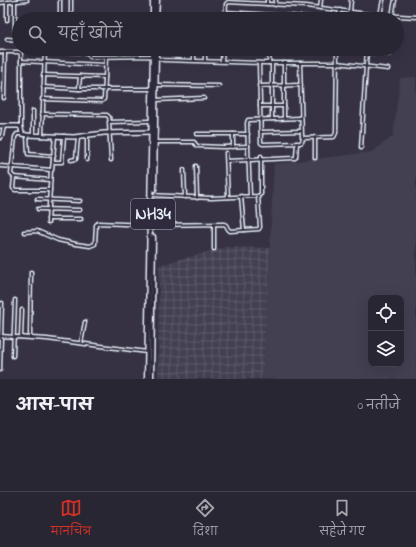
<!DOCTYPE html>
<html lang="hi">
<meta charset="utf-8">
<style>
body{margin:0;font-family:"Indie Flower","Playpen Sans Deva",sans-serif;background:#34323f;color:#f1f3f6}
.controls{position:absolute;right:12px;bottom:12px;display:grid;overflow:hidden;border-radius:8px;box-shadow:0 4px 16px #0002}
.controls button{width:36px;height:36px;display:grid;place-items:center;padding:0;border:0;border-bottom:1px solid #44434e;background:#282633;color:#f1f3f6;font:20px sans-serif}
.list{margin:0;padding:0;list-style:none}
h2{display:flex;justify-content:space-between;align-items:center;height:52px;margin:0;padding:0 16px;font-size:17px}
h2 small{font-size:13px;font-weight:400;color:#a5a5ac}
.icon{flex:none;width:22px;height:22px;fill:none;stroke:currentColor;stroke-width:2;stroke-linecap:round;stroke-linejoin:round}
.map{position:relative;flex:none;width:416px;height:379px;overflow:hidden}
.search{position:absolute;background:#282633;box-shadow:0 4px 16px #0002;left:12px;right:12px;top:12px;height:44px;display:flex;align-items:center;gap:10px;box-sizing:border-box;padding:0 14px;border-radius:22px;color:#a5a5ac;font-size:15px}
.sheet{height:112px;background:#282633}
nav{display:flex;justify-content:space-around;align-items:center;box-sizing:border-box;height:56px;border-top:1px solid #44434e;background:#282633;font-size:11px;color:#a5a5ac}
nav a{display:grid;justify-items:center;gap:2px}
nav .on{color:#d93025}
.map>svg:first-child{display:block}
.built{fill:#433f51;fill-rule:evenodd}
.industrial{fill:url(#industrial-grid)}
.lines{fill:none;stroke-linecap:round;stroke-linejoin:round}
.street-casing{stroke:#e8f1f8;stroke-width:5}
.secondary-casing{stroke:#e8f1f8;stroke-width:6}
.highway-casing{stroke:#e8f1f8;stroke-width:7}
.street{stroke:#2f2a3d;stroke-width:2}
.secondary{stroke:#2f2a3d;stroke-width:3}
.highway{stroke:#2f2a3d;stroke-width:4}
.labels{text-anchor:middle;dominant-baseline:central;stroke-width:3;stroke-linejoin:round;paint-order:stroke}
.shield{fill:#2f2a3d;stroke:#b0b5c0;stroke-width:1}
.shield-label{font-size:17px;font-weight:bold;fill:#e8f1f8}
</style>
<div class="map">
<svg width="416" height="379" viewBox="0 0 416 379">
<defs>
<pattern id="industrial-grid" width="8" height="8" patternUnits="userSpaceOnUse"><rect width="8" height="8" fill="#433f51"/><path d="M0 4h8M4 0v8" fill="none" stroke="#5e5b6b"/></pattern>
</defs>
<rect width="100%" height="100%" fill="#363244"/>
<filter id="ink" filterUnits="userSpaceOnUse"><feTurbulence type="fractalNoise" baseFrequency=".025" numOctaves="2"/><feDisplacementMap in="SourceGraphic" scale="8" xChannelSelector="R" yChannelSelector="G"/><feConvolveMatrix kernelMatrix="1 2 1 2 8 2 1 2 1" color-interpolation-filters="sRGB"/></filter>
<g filter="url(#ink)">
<path class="built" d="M416,77V379H263L274,164L372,152L393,136L400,78ZM371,298H401V364H371Z"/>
<polygon class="industrial" points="226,247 270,248 263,379 158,379 159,265"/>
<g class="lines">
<g class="street-casing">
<g id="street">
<polyline points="60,0 60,19"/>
<polyline points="15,1 15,32 19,33"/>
<polyline points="7,2 7,20"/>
<polyline points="0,3 27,0"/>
<polyline points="267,4 267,0"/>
<polyline points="275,5 276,0"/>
<polyline points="320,8 321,0"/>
<polyline points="225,12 335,19"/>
<polyline points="350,12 351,0"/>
<polyline points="380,15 383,0"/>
<polyline points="392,16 395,0"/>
<polyline points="60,17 71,17 71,0"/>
<polyline points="46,19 46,17"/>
<polyline points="196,19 196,15"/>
<polyline points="225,19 226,4 228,2 306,6 367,14 416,17"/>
<polyline points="339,19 340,10"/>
<polyline points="7,39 19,40"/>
<polyline points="320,49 389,54"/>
<polyline points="44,50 88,53 90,57 152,56 163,60 265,63 337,63 388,69"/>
<polyline points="0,52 19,52 21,54 21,127"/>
<polyline points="194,60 194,49"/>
<polyline points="21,61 105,65"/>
<polyline points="205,61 205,49"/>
<polyline points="222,61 223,49"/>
<polyline points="259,63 261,143 263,144 300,143 302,142 303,138"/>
<polyline points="269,63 270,49"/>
<polyline points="272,63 272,119"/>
<polyline points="284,63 284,118"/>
<polyline points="300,63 302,137 304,138 334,137 336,133 337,49"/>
<polyline points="43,75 105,77"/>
<polyline points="156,85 219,86"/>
<polyline points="259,86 301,85"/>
<polyline points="43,87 79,89 152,89"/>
<polyline points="79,89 80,76"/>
<polyline points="4,98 5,52"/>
<polyline points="42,99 102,101 104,99 106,58"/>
<polyline points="155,100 204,98"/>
<polyline points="260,106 284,106"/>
<polyline points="42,114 107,115 109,117 110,122"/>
<polyline points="261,132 301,131"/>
<polyline points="22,134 17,134 15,137 11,174 14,177 50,180"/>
<polyline points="197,134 248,134"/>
<polyline points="27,135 28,154 54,156"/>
<polyline points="33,135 33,111"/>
<polyline points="42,136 45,49"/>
<polyline points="0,138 2,136 4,126"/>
<polyline points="156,142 194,142 197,146 223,147 248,146"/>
<polyline points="233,147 233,134"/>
<polyline points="361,148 367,49"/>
<polyline points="226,153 228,197"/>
<polyline points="315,158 315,137"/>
<polyline points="71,160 76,159 78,137"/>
<polyline points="87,160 87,135"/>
<polyline points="111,160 109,122 151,121"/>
<polyline points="227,161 295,158 296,157 297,143"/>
<polyline points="53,162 62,162 64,136"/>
<polyline points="0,166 52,170 55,136"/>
<polyline points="196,166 197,198"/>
<polyline points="184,170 185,197"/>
<polyline points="14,177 13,188 15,190 50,190"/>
<polyline points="151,195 211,198 258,196 261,194 261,156"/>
<polyline points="241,196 244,230"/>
<polyline points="250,196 247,123 248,120 301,118"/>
<polyline points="37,199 80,201"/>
<polyline points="38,209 80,210"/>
<polyline points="48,219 81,219"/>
<polyline points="48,223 51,170"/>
<polyline points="154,225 224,224 226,225 228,229 230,231 259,229 260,227 258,196"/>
<polyline points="214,225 214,249"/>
<polyline points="24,232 37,231 58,240 76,244 90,246 95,244 96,225 98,223 149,225"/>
<polyline points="0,336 47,339 147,352"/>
<polyline points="21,337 22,310"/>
<polyline points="30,337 31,272"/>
<polyline points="81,343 85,322"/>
<polyline points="13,356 15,300"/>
<polyline points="0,370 2,303"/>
</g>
</g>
<g class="secondary-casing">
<polyline id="secondary" points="0,126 19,126 21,128 22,134 27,135 74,137 104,133 153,132"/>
</g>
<g class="highway-casing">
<g id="highway">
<polyline points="153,19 153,0"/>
<polyline points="156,19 157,0"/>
<polyline points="154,189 156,49"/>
<polyline points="153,225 153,203"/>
<polyline points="147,379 153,49"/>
<polyline points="151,379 153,237"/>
</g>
</g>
<use href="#street" class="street"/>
<use href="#secondary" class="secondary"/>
<use href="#highway" class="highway"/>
</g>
</g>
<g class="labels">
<rect class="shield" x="131" y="199" width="44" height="30" rx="3"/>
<g class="shield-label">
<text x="153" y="214">NH34</text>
</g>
</g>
</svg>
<div class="controls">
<button><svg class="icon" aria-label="locate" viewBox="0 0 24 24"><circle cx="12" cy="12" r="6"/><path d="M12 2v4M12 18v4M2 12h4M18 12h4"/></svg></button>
<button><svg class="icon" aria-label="layers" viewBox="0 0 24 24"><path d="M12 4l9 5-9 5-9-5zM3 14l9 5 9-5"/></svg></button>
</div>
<div class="search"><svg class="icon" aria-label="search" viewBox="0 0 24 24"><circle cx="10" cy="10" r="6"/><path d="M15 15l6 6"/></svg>यहाँ खोजें</div>
</div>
<section class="sheet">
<h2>आस-पास<small>0 नतीजे</small></h2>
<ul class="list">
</ul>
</section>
<nav>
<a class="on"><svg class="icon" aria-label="map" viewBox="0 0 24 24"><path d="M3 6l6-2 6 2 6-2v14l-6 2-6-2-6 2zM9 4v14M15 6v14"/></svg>मानचित्र</a>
<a><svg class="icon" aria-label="directions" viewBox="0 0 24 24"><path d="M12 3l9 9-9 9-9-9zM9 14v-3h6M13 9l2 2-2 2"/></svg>दिशा</a>
<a><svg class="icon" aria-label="saved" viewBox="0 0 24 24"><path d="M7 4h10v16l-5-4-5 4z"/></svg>सहेजे गए</a>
</nav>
